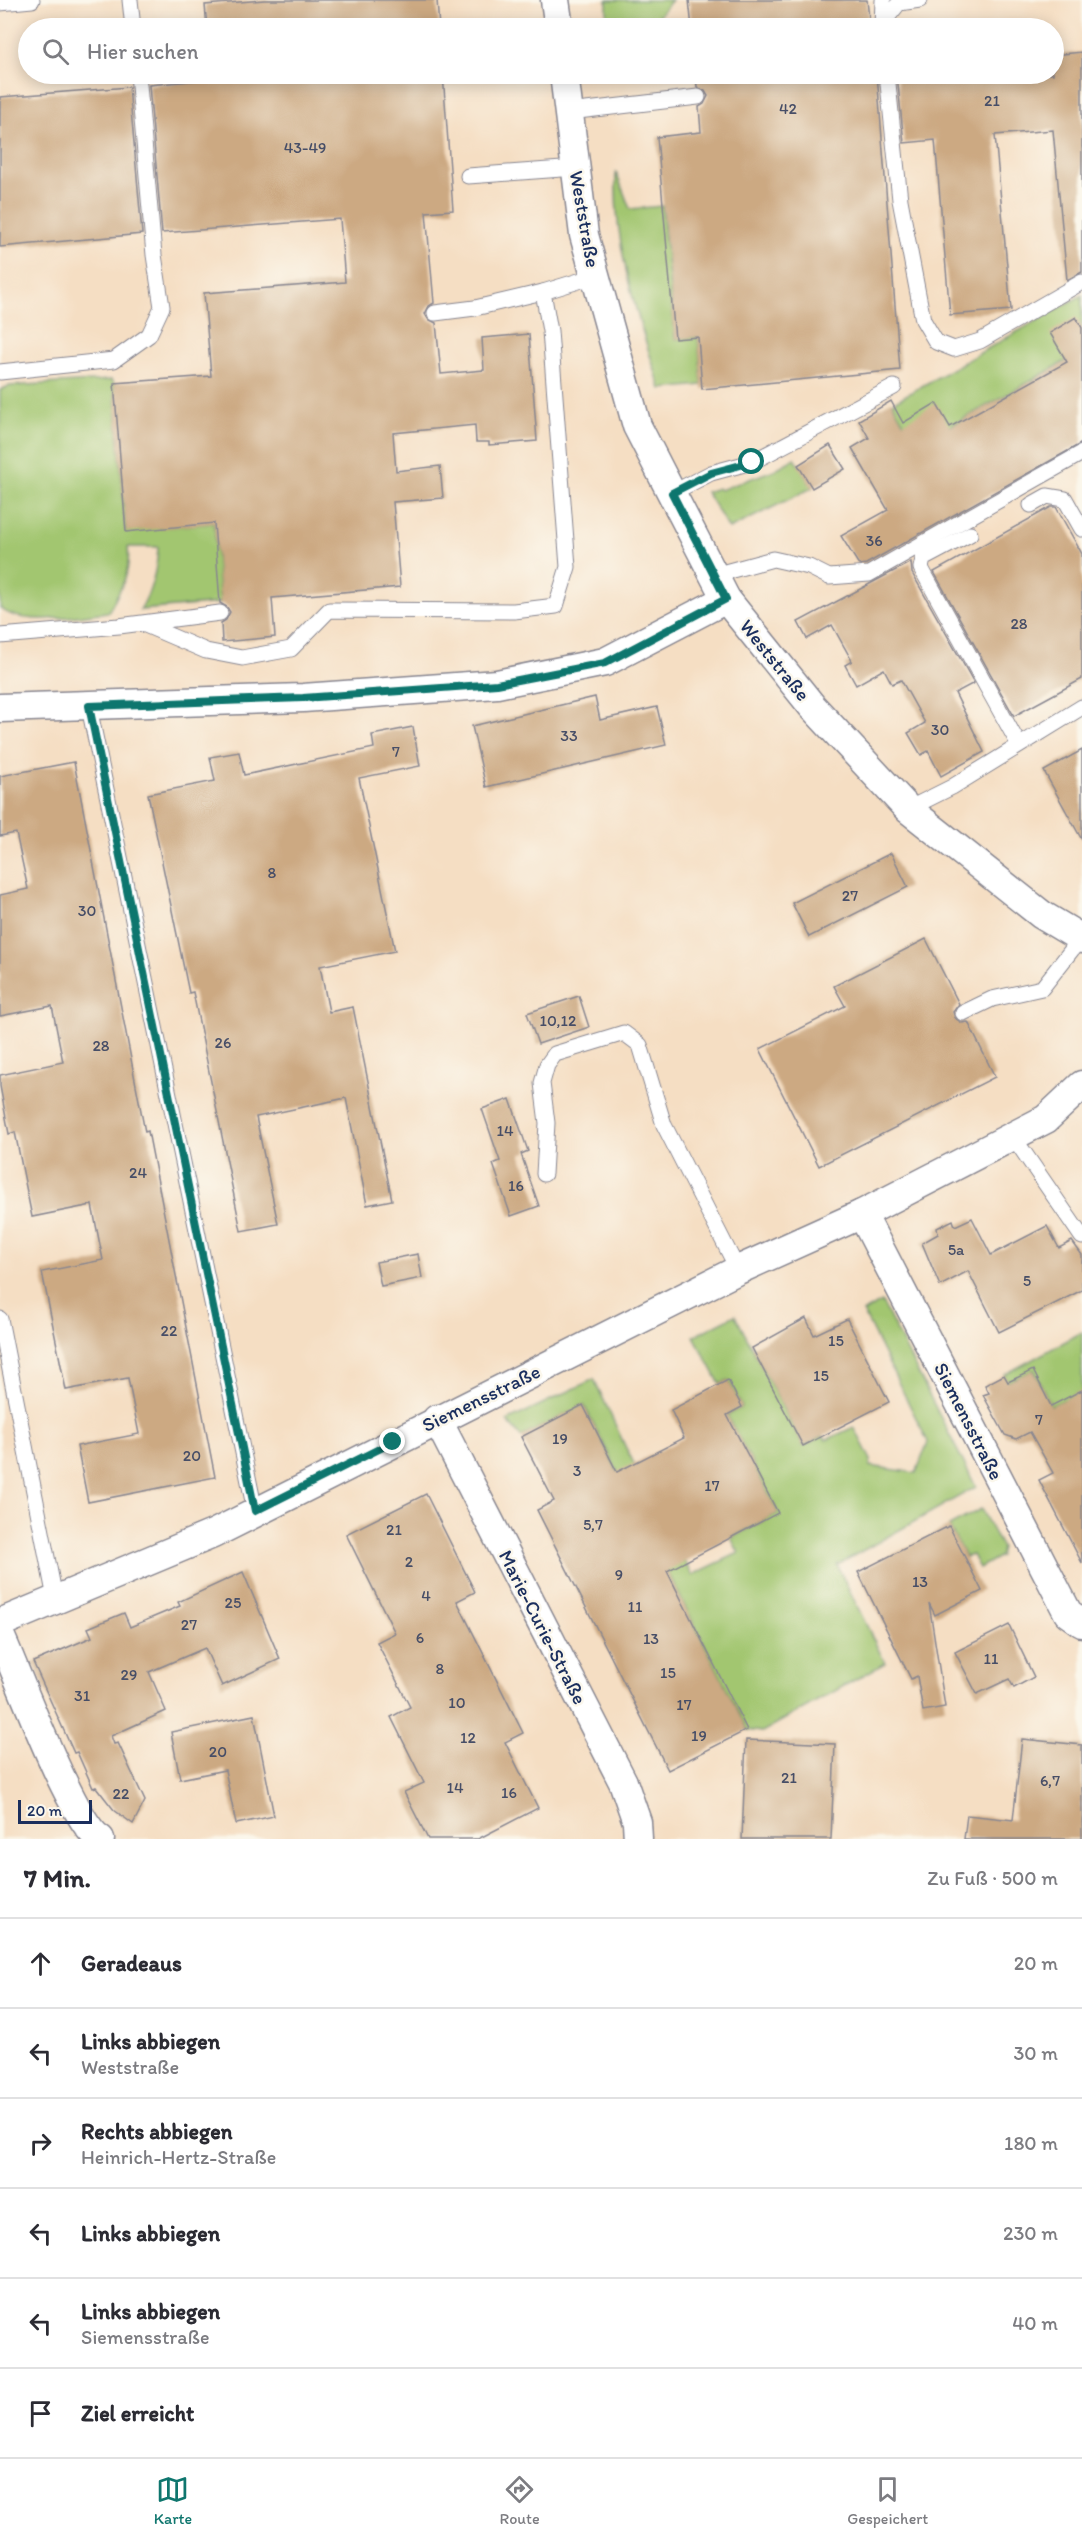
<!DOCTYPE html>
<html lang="de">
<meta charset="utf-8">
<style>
body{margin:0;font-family:Itim,sans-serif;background:#f2f2f3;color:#2b2b33}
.scale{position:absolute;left:18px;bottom:15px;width:74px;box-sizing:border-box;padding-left:6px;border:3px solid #1b2f5e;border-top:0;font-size:16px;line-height:21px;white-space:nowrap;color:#1b2f5e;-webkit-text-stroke:4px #fbf7ec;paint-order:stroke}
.stop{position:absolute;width:18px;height:18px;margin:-14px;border:4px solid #0f766e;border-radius:50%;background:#fff}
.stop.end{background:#0f766e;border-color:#fff;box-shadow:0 2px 6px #0008}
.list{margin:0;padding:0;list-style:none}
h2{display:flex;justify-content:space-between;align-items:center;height:78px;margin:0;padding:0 24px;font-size:26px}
h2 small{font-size:20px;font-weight:400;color:#7c7c81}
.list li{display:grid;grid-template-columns:39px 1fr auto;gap:18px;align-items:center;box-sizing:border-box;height:90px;padding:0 24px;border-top:2px solid #e1e1e2}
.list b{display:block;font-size:22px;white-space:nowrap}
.list p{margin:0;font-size:20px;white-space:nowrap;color:#7c7c81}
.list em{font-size:20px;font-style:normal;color:#7c7c81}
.icon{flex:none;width:33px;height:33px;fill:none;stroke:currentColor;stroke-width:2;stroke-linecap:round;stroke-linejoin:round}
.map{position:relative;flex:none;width:1082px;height:1839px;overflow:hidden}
.search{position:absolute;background:#fff;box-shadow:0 3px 15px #0003;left:18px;right:18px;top:18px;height:66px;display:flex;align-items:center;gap:15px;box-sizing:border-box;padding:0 21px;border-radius:33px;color:#7c7c81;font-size:22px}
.sheet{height:618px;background:#fff}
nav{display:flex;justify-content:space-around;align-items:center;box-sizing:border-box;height:84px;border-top:2px solid #e1e1e2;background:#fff;font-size:16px;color:#7c7c81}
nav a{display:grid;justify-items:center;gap:3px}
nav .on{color:#0f766e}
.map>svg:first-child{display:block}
.green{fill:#a2c670;stroke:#5e7a67;stroke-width:1.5}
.building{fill:#cca982}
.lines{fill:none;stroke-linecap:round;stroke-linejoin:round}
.service-casing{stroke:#888690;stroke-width:17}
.minor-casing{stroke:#888690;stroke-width:31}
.service{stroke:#fff;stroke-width:15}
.minor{stroke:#fff;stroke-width:28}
.route{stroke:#0f766e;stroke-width:8}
.labels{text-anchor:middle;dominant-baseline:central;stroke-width:5;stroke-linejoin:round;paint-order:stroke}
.number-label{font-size:16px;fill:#474e67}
.street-label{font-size:20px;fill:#1b2f5e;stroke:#fbf7ec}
</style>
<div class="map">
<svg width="1082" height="1839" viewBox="0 0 1082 1839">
<rect width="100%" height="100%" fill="#fbf7ec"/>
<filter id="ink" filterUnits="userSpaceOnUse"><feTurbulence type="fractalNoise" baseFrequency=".0167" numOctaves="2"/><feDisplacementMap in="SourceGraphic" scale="12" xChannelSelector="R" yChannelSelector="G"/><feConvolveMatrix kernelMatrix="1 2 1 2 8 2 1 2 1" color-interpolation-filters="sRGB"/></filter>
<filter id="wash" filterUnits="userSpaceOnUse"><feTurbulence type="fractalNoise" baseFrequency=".008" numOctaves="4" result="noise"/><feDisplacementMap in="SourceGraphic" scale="24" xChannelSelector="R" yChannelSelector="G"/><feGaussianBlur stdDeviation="1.35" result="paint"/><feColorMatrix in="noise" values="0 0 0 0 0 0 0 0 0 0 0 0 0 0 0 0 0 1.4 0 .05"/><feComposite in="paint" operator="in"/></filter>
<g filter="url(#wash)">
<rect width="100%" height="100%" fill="#f5dec3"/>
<g class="green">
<polygon points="607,0 672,0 652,24 607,28"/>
<path d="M616,172L630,209L662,206L675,339L698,337L702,385L661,389C638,319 613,246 616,172Z"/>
<polygon points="1082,295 1082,352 917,445 892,403"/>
<path d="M111,380L114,383L126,531L214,523L220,603L140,610C152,590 157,570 158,547H128C131,574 121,589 108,612C78,615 23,628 0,608V390L9,386Z"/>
<polygon points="795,458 812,488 729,529 706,492 718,488 720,490 774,470"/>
<polygon points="882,1302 976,1487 837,1565 885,1663 762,1732 747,1730 584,1405 521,1437 507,1421 594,1379 626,1448 692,1575 739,1553 731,1538 778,1513 727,1415 742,1407 728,1380 720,1384 694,1336 735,1315 803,1446 823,1436 826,1440 854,1427 871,1460 870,1466 916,1473 928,1442 863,1312"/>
<polygon points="1082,1332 1082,1391 1051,1406 1034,1370 1008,1382 1004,1375"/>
<polygon points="981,1509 1002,1548 1000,1556 979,1568 972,1555 965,1557 949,1526"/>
</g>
<g id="blocks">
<g class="building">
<polygon points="264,0 437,0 439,28 207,28 205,5"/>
<polygon points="689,0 867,0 870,28 692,28"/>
<polygon points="1082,52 1082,272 1067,280 1053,130 995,135 1011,310 950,315 935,140 904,143 897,74 1053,74 1053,55"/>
<polygon points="210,74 443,74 453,210 426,212 434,303 429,306 425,314 428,319 436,323 441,374 484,370 482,338 529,334 537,441 489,445 489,442 476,442 475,425 393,433 396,471 440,466 443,498 393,502 400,587 272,598 275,637 222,642 221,623 226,620 230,612 227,607 220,603 214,523 126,532 114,383 211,376 204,293 345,282 340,219 162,233 149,85 211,79"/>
<polygon points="696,74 877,74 900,370 702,389 698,337 675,339 657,137 701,132 699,107 704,104 708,96 705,91 697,87"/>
<polygon points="129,87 142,234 0,247 0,97"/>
<polygon points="1076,317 1082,328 1082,443 866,564 859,565 841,536 888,510 852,448 869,438 859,420 891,401 903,423 936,403 950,427 1067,362 1050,333"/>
<polygon points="830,445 845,469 812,488 798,465"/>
<polygon points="1051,507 1056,507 1082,554 1082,679 1014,716 934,572"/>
<polygon points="911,562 912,573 974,683 955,693 984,752 941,776 928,751 921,755 908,733 925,723 901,680 892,684 884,669 856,685 845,665 852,661 832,625 807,639 798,622"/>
<polygon points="595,697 600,720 657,707 666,745 486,787 472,726"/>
<polygon points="413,727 420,766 359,778 395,951 320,966 329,1012 353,1007 392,1200 367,1205 346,1098 256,1117 278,1224 241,1231 193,992 189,993 148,794 215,781 210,757 239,752 244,775 374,748 372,735"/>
<polygon points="1082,750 1082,840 1044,771"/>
<polygon points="74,762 145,1132 148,1131 215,1477 88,1502 77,1446 139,1434 128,1378 66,1390 42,1272 103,1260 92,1205 32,1217 15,1132 9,1134 0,1086 0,1075 63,1062 52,1006 0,1016 0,895 28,889 16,833 0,836 0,776"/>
<polygon points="891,853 908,887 809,937 792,903"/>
<polygon points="926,939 959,1004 953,1012 955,1018 962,1023 968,1022 995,1077 819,1166 760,1049 845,1006 834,986"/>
<polygon points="579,996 589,1027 538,1044 527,1013"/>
<polygon points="510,1099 528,1151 521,1154 539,1206 511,1216 493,1164 500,1161 482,1109"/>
<polygon points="972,1218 991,1255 1047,1226 1059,1248 1072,1241 1082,1255 1082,1290 999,1332 968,1271 940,1286 922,1243 938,1234 937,1228 953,1220 955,1226"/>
<polygon points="418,1254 422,1278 381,1286 376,1262"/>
<polygon points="806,1318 814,1335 847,1319 889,1402 803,1446 752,1348"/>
<polygon points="1033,1370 1051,1406 1082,1390 1082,1563 1039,1480 1053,1473 1030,1432 1016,1439 1005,1435 983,1395 989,1393 985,1385 1004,1375 1008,1382"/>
<polygon points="728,1380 742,1407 727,1415 778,1513 667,1571 747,1730 668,1770 537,1510 554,1501 521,1437 583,1405 617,1472 684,1438 671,1410"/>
<polygon points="426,1494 475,1592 457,1601 523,1733 505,1742 538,1808 478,1839 428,1839 404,1792 424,1783 391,1717 410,1707 377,1642 395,1633 346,1534"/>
<polygon points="949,1526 982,1591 935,1615 929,1603 945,1707 923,1711 917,1676 911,1679 858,1572"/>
<polygon points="243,1572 280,1659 222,1686 205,1648 149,1672 166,1711 111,1736 114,1744 118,1743 145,1801 133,1824 114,1810 96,1787 93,1788 77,1752 74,1753 33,1662 92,1637 88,1628 124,1613 130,1627 180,1606 178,1602"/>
<polygon points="1009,1625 1034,1677 1014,1688 1009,1679 977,1694 955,1652"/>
<polygon points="254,1715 274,1816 236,1824 225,1770 180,1779 171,1732"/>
<polygon points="1022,1739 1082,1745 1082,1839 964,1839 967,1815 1013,1820"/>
<polygon points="746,1740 835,1744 831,1839 742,1839"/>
</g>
</g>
</g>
<g filter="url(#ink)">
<use href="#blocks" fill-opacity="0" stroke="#888690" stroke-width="1.5"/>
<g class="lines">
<g class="service-casing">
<g id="service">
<polyline points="130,0 133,28"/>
<polyline points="0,3 32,0"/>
<polyline points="882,24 899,3 920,0"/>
<polyline points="882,27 883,0"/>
<polyline points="887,74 900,200 923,320 936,342 954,349 980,341 1082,282"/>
<polyline points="569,112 698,97"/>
<polyline points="468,176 576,168"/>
<polyline points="435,313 475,308 543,292"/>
<polyline points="0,372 114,360 149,335 162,307 154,255 138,74"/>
<polyline points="672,493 711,473 752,462 894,387"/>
<polyline points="1031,505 1047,496 1065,499 1082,529"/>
<polyline points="970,534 923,559 921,568 1019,745"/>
<polyline points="714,575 773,559 809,567 829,577 869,574 1082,453"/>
<polyline points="143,624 206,651 242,658 291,649 329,610 514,611 556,606 568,567 550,331 543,292 595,276"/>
<polyline points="0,636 119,626 220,613"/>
<polyline points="89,707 255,1511"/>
<polyline points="908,809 952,787 1082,707"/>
<polyline points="963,1013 992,999 1042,988 1081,938"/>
<polyline points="1012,1135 1082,1237"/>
<polyline points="544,1174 547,1123 542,1083 547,1065 555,1054 624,1033 640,1045 664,1125 738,1270"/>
<polyline points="0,1319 55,1598"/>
</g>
</g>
<g class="minor-casing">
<g id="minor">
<polyline points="555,0 559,28"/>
<polyline points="564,74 584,235 637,426 726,599 812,706 908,809 1042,915 1082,939"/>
<polyline points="0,708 303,698 497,684 605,662 726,599"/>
<polyline points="862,1214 1068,1613 1082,1623"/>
<polyline points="437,1419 623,1782 637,1822 638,1839"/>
<polyline points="0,1623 213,1534 738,1270 862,1214 1046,1119 1082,1085"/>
<path d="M0,1635C17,1673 72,1822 100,1839"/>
</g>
</g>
<use href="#service" class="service"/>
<use href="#minor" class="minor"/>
</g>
</g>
<g class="lines" filter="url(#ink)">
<polyline class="route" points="393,1442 255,1511 89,706 303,698 497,684 605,663 726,599 672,493 711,473 752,462"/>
</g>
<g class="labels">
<g class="number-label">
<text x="992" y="100">21</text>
<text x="788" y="108">42</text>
<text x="305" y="147">43-49</text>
<text x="874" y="540">36</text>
<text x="1019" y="623">28</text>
<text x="940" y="729">30</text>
<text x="569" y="735">33</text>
<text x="396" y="751">7</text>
<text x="272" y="872">8</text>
<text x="850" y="895">27</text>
<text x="87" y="910">30</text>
<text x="558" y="1020">10,12</text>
<text x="223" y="1042">26</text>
<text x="101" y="1045">28</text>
<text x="505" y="1130">14</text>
<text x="138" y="1172">24</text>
<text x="516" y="1185">16</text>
<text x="956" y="1249">5a</text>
<text x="1027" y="1280">5</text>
<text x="169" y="1330">22</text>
<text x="836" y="1340">15</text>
<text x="821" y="1375">15</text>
<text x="1039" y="1419">7</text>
<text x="560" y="1438">19</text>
<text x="192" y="1455">20</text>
<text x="577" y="1470">3</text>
<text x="712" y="1485">17</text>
<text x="593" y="1524">5,7</text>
<text x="394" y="1529">21</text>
<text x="409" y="1561">2</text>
<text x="619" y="1574">9</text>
<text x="920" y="1581">13</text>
<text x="426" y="1595">4</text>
<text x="233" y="1602">25</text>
<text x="635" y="1606">11</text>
<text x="189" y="1624">27</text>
<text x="420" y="1637">6</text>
<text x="651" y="1638">13</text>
<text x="991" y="1658">11</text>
<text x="440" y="1668">8</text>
<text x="668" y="1672">15</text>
<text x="129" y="1674">29</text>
<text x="82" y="1695">31</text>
<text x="457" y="1702">10</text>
<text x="684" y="1704">17</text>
<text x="699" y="1735">19</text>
<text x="468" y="1737">12</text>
<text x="218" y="1751">20</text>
<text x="789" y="1777">21</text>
<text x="1050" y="1780">6,7</text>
<text x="455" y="1787">14</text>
<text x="509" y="1792">16</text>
<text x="121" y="1793">22</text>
</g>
<g class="street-label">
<text transform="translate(585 219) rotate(80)">Weststraße</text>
<text transform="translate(775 660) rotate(51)">Weststraße</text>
<text transform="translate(481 1398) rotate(-26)">Siemensstraße</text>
<text transform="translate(969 1421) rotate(63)">Siemensstraße</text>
<text transform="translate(543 1627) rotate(63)">Marie-Curie-Straße</text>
</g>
</g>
</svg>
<div class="scale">20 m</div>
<div class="stop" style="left:752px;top:462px"></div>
<div class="stop end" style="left:393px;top:1442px"></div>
<div class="search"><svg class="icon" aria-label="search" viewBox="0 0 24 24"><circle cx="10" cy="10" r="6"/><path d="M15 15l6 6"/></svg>Hier suchen</div>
</div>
<section class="sheet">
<h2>7 Min.<small>Zu Fuß · 500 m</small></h2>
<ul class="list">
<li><svg class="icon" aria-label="ahead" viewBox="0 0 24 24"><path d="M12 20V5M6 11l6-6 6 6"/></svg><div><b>Geradeaus</b></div><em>20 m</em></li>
<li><svg class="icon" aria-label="left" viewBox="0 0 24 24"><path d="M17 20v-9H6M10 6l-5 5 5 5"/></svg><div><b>Links abbiegen</b><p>Weststraße</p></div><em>30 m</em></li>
<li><svg class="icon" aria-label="right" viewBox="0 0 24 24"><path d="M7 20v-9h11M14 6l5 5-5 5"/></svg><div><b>Rechts abbiegen</b><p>Heinrich-Hertz-Straße</p></div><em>180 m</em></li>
<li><svg class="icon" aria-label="left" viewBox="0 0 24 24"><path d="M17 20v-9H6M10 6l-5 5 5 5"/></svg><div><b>Links abbiegen</b></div><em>230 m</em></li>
<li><svg class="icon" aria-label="left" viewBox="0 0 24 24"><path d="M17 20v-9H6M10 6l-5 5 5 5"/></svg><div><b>Links abbiegen</b><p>Siemensstraße</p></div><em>40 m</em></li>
<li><svg class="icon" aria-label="arrive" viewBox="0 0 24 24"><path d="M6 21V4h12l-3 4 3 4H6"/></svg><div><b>Ziel erreicht</b></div></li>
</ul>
</section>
<nav>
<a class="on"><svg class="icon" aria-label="map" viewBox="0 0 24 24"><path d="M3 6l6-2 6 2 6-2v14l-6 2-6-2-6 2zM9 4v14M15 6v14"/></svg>Karte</a>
<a><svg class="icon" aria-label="directions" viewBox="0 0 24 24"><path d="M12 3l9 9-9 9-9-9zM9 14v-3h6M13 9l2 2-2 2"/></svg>Route</a>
<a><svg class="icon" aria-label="saved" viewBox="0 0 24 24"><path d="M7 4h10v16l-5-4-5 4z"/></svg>Gespeichert</a>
</nav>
